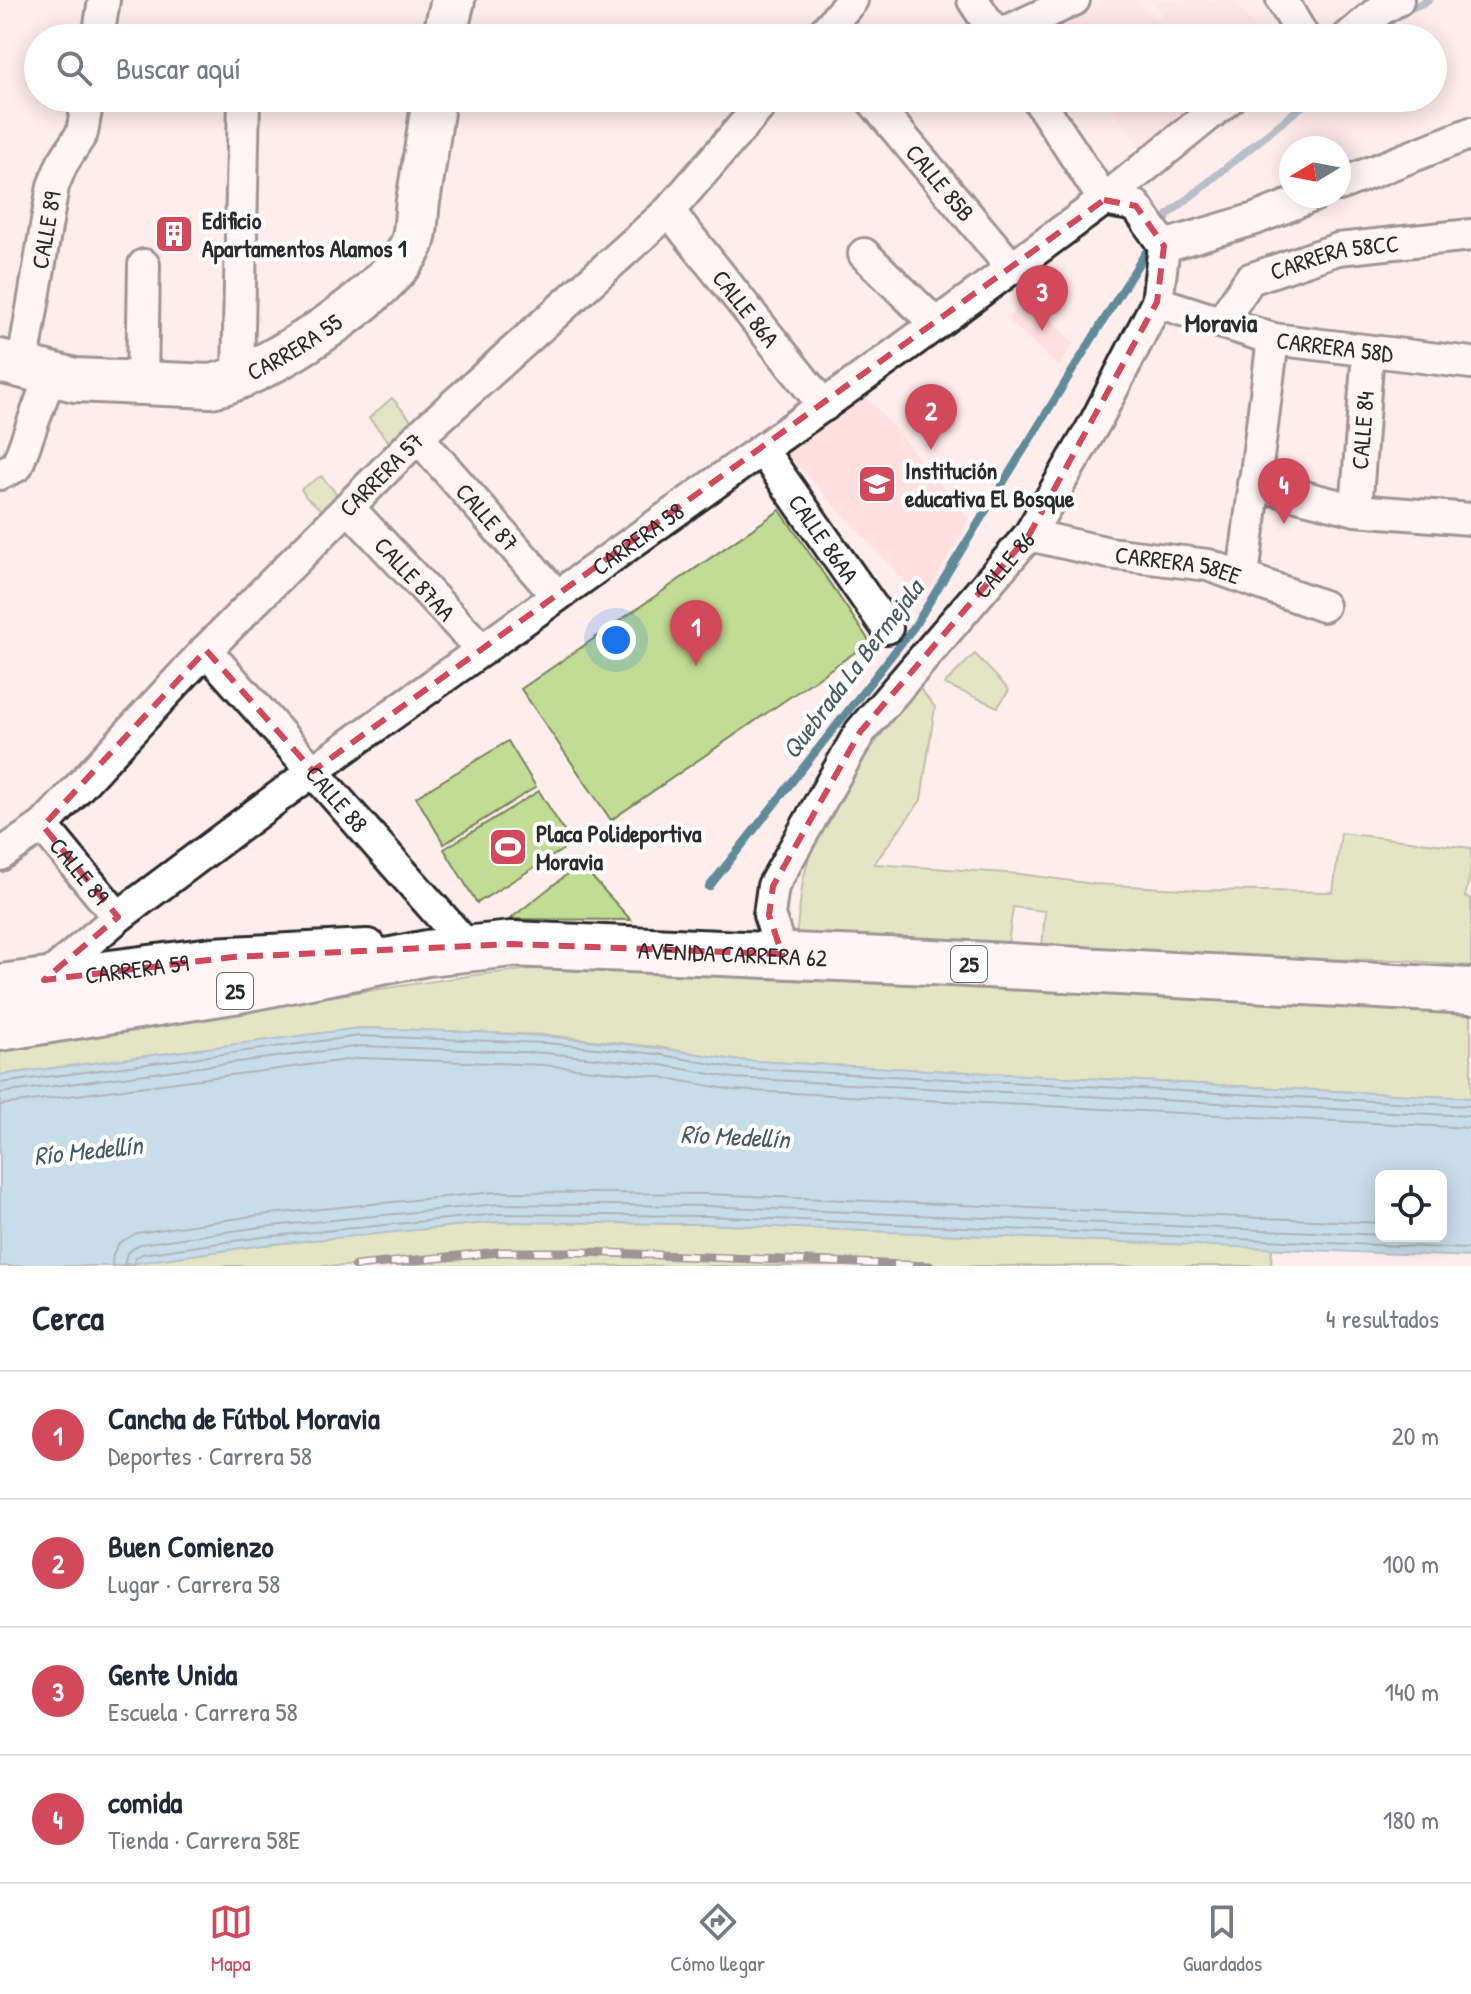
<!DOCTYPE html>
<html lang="es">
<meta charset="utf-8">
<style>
body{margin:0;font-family:"Patrick Hand",sans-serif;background:#f6f6f7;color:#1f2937}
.controls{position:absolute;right:24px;bottom:24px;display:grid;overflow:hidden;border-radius:12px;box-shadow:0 4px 20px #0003}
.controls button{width:72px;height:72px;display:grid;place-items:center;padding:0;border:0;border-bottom:2px solid #e0e1e3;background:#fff;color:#1f2937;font:40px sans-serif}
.compass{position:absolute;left:1279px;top:136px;width:72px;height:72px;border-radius:50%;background:#fff;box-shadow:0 4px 20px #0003;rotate:260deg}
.you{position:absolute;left:616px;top:640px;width:28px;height:28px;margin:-20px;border:6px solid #fff;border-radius:50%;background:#1a73e8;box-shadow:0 0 0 12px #1a73e833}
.badge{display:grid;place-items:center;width:52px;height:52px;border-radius:50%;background:#d1495b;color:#fff;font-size:26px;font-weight:700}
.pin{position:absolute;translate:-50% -66px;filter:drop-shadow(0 2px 4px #0008)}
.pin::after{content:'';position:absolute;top:42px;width:28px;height:24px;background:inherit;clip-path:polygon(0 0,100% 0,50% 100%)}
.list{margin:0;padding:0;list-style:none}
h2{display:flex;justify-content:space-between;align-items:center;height:104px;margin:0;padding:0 32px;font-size:34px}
h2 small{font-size:26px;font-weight:400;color:#747a83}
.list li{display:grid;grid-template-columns:52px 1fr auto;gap:24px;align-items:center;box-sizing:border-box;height:128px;padding:0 32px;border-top:2px solid #e0e1e3}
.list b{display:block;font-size:30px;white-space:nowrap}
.list p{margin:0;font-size:26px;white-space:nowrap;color:#747a83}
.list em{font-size:26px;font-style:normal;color:#747a83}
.icon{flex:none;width:44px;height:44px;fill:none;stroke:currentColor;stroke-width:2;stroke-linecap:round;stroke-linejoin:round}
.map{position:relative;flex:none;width:1471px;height:1266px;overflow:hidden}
.search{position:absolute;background:#fff;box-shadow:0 4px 20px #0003;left:24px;right:24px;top:24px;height:88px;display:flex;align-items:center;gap:20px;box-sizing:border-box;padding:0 28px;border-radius:44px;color:#747a83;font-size:30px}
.sheet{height:616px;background:#fff}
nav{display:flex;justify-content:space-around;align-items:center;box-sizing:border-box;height:112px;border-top:2px solid #e0e1e3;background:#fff;font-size:22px;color:#747a83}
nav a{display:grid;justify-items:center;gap:4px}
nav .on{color:#d1495b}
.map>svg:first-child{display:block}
.built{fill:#ffe0de}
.green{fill:#c1dc93;stroke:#76845f;stroke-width:2}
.water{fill:#84cbe5;stroke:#608b9b;stroke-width:2;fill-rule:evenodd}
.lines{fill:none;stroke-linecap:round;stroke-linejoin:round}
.shore{stroke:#4f6b75;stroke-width:2}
.stream{stroke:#608b9b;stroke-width:8}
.street-casing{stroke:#2b2b2b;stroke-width:36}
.secondary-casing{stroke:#2b2b2b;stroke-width:48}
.highway-casing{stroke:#2b2b2b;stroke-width:50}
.street{stroke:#fff;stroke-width:30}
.secondary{stroke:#fff;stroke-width:42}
.highway{stroke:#fff;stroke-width:44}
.rail-casing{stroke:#2b2b2b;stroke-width:9}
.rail{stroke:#fff;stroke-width:6;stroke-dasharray:18;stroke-linecap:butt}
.marked{fill:none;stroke:#d1495b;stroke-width:6;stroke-dasharray:16 10;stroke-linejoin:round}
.labels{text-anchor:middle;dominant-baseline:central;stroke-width:8;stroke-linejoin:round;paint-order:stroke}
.shield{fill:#fff;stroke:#6b6b6b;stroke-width:2}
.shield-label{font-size:22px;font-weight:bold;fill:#2b2b2b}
.street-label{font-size:24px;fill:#2b2b2b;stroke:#fff}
.poi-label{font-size:24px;font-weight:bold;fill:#2b2b2b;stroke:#fff;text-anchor:start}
.neighbourhood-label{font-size:26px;font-weight:bold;fill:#2b2b2b;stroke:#fff}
.water-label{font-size:26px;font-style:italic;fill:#465b63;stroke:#fff}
</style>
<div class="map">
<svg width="1471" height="1266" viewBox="0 0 1471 1266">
<rect width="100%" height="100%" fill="#ffedec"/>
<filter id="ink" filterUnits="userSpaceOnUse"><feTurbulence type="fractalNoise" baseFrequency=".0125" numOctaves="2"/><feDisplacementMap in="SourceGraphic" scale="16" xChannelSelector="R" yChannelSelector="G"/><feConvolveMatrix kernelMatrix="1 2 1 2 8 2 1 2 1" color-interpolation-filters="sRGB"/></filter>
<g filter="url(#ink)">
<g class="built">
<polygon points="1102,0 1139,0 1168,38 1059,38 1050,25"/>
<polygon points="1151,0 1236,0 1260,38 1179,38"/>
<polygon points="1103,98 1214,98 1215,100 1140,148"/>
<polygon points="1028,295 1074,343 1059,367 1008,319"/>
<polygon points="859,390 877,408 969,519 923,601 782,449"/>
</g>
<g class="green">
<polygon points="392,398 418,428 395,449 369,418"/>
<polygon points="321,476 344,502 329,516 306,497 301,489"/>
<polygon points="780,510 870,642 611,820 521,689"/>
<polygon points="975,654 1009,690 998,707 944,684"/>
<polygon points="917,685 935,707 921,800 874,864 1020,874 1094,884 1200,890 1333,892 1341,833 1471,848 1471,869 1465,897 1471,898 1471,966 1402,960 1259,959 1042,947 1045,911 1013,907 1008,944 796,936 803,880 819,821"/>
<polygon points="508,741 536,787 444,844 416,797"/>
<polygon points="539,791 572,844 477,903 444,849"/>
<polygon points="580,864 631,920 510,919"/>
<polygon points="563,966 661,968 1471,1011 1471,1098 734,1060 658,1047 546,1035 360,1028 0,1075 0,1045 475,975"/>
<polygon points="496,1222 705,1224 1272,1248 1271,1266 113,1266 263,1245"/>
</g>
<path class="water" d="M360,1028C486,1031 610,1038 734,1060L1471,1098V1257L705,1224L496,1222L263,1245L113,1266H0V1075ZM1381,1176H1441V1236H1381Z"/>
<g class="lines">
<g class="shore">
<polyline points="0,1083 360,1036 546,1043 657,1054 734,1068 1471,1106"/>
<polyline points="0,1093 361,1046 545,1053 656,1064 733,1078 1471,1116"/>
<polyline points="0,1105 362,1058 544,1065 654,1076 733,1090 1471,1128"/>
<polyline points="112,1266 113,1254 119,1243 137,1233 260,1215 495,1192 706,1194 1381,1223"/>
<polyline points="124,1266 127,1253 140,1244 261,1227 497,1204 706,1206 1381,1235"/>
<polyline points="134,1266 135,1258 142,1254 262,1237 497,1214 706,1216 1471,1249"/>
</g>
<g class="stream">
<polyline points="1376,38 1396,15 1429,0"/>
<polyline points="1159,230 1169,214 1312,98"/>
<polyline points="709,887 914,627 1152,242"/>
</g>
<g class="street-casing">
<g id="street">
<polyline points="973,0 998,38"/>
<polyline points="1282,0 1304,38"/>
<polyline points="997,36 1074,0"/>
<polyline points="98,38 104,0"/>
<polyline points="819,38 852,0"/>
<polyline points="1347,38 1380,10 1398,0"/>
<path id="s1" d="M870,98L1012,268"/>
<polyline points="1339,185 1471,133"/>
<path id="s2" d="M669,211L824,406"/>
<polyline points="1164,246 1255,219 1313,196"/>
<polyline points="864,254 936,324"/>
<path id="s3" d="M1157,302L1273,339L1471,363"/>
<path id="s4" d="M1221,322L1250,279L1338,249L1471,235"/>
<path id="s5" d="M22,368L53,186L62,164L82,133L88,98"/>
<polyline points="238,376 244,98"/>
<polyline points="142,383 144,265"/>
<path id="s6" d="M418,437L557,596"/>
<path id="s7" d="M762,450L887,628"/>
<polyline points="0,474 17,466 50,376"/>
<polyline points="1253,484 1356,510 1471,519"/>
<path id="s8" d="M348,507L482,650"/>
<path id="s9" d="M1356,510L1368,351"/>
<path id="s10" d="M1029,535L1109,553L1208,565L1323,606"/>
<polyline points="1243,576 1273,339"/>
<path id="s11" d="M206,650L468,947"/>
<path id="s12" d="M43,826L118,917"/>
<path id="s13" d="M0,855L43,826L206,650L418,437L669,211L767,98"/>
<path id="s14" d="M782,954L769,915L773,886L860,732L1029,535L1096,421L1157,302L1164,246L1136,206L1104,200L1037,98"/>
<path id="s15" d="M44,980L118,917L313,771L898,352L1104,200L1230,98"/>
</g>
</g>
<g class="secondary-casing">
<g id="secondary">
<polyline points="444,38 453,0"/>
<path id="s16" d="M0,361L75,380L210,386C260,379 392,292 412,244C417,232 416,214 418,201C424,167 429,132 434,98"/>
<path id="s17" d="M0,986L212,959L367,951"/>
</g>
</g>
<g class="highway-casing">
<g id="highway">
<path id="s18" d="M0,1028L239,990L427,953L512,944L931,962L1471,991"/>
</g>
</g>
<use href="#street" class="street"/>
<use href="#secondary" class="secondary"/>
<use href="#highway" class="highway"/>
<g class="rail-casing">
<polyline id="rail" points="355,1266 499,1252 585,1252 930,1266"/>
</g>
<use href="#rail" class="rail"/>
</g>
</g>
<path d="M0 0H1471V1266H0ZM1104,200L1136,206L1164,246L1157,302L1029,535L860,732L773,886L769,915L782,954L512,944L233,957L44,980L118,917L43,826L206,650L313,771Z" fill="#ffedec" fill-opacity=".55" fill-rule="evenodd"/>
<path class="marked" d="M1104,200L1136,206L1164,246L1157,302L1029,535L860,732L773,886L769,915L782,954L512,944L233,957L44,980L118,917L43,826L206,650L313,771Z"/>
<defs>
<g id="building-square" transform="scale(2)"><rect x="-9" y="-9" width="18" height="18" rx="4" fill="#d1495b" stroke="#fff"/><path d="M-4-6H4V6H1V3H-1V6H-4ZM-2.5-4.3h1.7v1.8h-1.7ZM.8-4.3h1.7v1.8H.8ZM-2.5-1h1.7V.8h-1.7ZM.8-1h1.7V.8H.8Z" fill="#fff"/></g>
<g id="school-square" transform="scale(2)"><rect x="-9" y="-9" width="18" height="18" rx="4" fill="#d1495b" stroke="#fff"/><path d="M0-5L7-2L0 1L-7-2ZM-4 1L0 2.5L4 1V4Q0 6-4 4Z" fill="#fff"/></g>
<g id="stadium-square" transform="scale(2)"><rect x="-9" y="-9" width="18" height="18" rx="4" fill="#d1495b" stroke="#fff"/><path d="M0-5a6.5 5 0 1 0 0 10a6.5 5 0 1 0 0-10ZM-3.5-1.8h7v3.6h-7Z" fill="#fff"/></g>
</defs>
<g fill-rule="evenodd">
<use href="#building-square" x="174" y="234"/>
<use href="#school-square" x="877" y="484"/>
<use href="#stadium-square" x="508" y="847"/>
</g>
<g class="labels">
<g class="shield">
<rect x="951" y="946" width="36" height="36" rx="6"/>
<rect x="217" y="973" width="36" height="36" rx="6"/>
</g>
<g class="shield-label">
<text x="969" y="964">25</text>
<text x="235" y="991">25</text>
</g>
<g class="street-label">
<text stroke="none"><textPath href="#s1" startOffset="110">CALLE 85B</textPath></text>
<text stroke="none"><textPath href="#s5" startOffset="140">CALLE 89</textPath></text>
<text stroke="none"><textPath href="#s4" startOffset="140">CARRERA 58CC</textPath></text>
<text stroke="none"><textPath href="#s2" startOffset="124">CALLE 86A</textPath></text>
<text stroke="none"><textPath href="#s16" startOffset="306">CARRERA 55</textPath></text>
<text stroke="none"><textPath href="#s3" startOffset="184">CARRERA 58D</textPath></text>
<text stroke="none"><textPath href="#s9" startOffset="80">CALLE 84</textPath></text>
<text stroke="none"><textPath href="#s13" startOffset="540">CARRERA 57</textPath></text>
<text stroke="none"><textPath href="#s6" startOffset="106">CALLE 87</textPath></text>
<text stroke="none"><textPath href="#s15" startOffset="740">CARRERA 58</textPath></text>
<text stroke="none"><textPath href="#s7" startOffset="108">CALLE 86AA</textPath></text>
<text stroke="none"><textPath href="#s14" startOffset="468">CALLE 86</textPath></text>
<text stroke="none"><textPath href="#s10" startOffset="152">CARRERA 58EE</textPath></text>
<text stroke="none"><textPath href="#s8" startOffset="98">CALLE 87AA</textPath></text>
<text stroke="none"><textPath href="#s11" startOffset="198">CALLE 88</textPath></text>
<text stroke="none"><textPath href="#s12" startOffset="58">CALLE 89</textPath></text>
<text stroke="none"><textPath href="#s18" startOffset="740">AVENIDA CARRERA 62</textPath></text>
<text stroke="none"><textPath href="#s17" startOffset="138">CARRERA 59</textPath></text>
</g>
<g class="poi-label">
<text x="202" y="220">Edificio<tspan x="202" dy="28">Apartamentos Alamos 1</tspan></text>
<text x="905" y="470">Institución<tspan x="905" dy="28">educativa El Bosque</tspan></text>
<text x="536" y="833">Placa Polideportiva<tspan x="536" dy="28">Moravia</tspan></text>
</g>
<g class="neighbourhood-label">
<text x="1221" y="322">Moravia</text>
</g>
<g class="water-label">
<text transform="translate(852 669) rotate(-53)">Quebrada La Bermejala</text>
<text transform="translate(735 1136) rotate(3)">Río Medellín</text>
<text transform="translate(88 1150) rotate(-6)">Río Medellín</text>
</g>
</g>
</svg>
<div class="controls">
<button><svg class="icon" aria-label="locate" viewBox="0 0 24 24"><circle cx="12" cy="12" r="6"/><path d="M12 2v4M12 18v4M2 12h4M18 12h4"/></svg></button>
</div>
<svg class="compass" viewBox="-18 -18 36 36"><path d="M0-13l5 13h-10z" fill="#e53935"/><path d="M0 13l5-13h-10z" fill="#747a83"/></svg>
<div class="you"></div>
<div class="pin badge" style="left:696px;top:666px">1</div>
<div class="pin badge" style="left:931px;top:450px">2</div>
<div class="pin badge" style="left:1042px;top:331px">3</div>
<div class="pin badge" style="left:1284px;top:524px">4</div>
<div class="search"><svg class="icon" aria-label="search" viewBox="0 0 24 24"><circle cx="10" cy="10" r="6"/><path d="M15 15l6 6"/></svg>Buscar aquí</div>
</div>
<section class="sheet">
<h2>Cerca<small>4 resultados</small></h2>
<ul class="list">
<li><span class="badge">1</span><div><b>Cancha de Fútbol Moravia</b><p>Deportes · Carrera 58</p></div><em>20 m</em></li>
<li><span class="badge">2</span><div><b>Buen Comienzo</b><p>Lugar · Carrera 58</p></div><em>100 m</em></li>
<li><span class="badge">3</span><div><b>Gente Unida</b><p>Escuela · Carrera 58</p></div><em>140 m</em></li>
<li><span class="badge">4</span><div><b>comida</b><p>Tienda · Carrera 58E</p></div><em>180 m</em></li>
</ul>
</section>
<nav>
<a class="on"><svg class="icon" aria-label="map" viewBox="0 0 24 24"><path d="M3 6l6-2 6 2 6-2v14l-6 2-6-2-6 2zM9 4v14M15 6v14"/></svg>Mapa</a>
<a><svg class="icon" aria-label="directions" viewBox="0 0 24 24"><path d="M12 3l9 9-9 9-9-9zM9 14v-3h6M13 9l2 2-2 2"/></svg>Cómo llegar</a>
<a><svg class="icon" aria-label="saved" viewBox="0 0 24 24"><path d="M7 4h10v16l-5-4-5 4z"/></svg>Guardados</a>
</nav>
